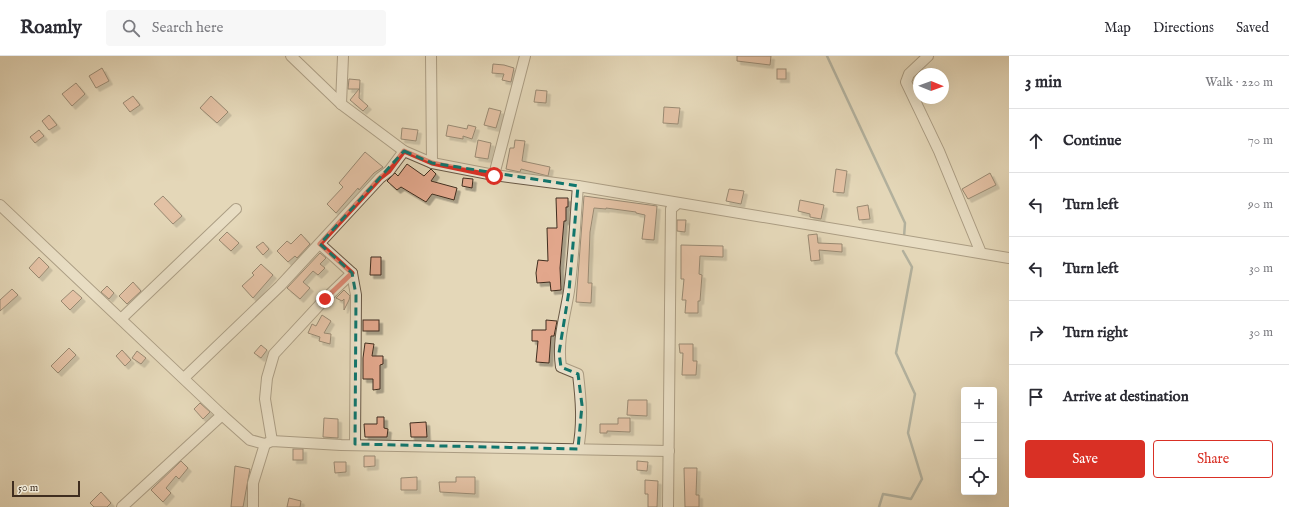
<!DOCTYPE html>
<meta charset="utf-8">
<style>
body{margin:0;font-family:"IM FELL English",serif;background:#f7f7f7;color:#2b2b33}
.controls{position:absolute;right:12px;bottom:12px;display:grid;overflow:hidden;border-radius:4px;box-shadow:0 4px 16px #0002}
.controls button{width:36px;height:36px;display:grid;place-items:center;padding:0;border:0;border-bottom:1px solid #e1e1e2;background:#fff;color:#2b2b33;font:20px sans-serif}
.compass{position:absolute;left:913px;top:12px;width:36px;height:36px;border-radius:50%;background:#fff;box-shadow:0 4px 16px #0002;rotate:91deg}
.scale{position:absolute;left:12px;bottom:10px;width:68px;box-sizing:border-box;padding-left:4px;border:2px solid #3f2d1f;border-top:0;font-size:11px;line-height:14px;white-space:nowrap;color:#3f2d1f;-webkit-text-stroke:3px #ede5d1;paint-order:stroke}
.stop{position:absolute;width:12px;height:12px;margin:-9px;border:3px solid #d93025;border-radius:50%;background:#fff}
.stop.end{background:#d93025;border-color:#fff;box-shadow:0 1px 4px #0008}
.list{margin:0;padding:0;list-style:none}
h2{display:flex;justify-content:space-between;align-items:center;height:52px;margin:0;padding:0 16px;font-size:17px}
h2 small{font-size:13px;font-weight:400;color:#7c7c81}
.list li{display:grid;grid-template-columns:26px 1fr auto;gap:12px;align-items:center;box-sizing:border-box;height:64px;padding:0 16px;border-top:1px solid #e1e1e2}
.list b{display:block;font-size:15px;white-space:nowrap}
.list em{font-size:13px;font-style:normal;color:#7c7c81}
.actions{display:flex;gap:8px;padding:12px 16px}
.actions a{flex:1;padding:9px 0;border:1px solid #d93025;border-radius:4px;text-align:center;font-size:14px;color:#d93025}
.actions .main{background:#d93025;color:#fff}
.icon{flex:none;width:22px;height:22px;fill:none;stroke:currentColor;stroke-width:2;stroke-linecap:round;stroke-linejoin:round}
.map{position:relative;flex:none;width:1009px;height:451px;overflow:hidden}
header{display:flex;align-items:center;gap:24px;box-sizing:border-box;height:56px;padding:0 20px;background:#fff;border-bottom:1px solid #e1e1e2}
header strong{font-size:19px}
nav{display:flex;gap:22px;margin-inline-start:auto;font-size:14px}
.search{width:280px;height:36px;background:#f7f7f7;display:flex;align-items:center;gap:10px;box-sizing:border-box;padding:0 14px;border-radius:4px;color:#7c7c81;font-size:15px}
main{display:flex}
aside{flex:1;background:#fff}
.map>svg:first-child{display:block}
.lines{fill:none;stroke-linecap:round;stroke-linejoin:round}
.stream{stroke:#75807b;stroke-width:2.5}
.building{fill:#e2a78c;stroke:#3f2d1f;filter:url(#shadow)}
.minor-casing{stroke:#685845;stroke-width:12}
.minor{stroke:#ede5d1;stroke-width:10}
.route{stroke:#d93025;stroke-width:5}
.marked{fill:none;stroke:#0f766e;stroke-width:3;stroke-dasharray:8 5;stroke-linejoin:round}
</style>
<header>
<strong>Roamly</strong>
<div class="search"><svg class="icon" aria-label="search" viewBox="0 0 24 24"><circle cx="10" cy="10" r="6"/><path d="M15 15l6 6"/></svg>Search here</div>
<nav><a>Map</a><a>Directions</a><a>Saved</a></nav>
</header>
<main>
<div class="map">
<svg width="1009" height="451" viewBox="0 0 1009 451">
<defs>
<filter id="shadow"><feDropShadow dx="3.5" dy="3.5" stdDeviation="0" flood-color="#0004"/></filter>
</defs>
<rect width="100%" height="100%" fill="#e4d7b8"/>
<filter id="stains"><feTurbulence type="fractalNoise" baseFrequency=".005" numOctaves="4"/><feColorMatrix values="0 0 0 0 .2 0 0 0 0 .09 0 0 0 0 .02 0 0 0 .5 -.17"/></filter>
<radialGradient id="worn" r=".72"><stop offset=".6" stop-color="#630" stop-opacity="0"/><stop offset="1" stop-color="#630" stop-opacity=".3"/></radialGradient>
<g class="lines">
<g class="stream">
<polyline points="827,0 905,167 904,181"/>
<polyline points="879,451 883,438 911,443 922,423 908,377 915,338 896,297 912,211 903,195"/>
</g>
</g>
<g class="building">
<polygon points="737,0 771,0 770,9 737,5"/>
<polygon points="493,8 504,9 514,12 511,26 502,24 504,18 492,17"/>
<polygon points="102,12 109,25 96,32 89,20"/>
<rect x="777" y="13" width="9" height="10"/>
<polygon points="349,23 360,24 359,42 368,50 363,55 350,44 359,33 348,33"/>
<polygon points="76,27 85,38 72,50 62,38"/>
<polygon points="536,34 547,35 546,47 534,46"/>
<polygon points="133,40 140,49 130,56 123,47"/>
<polygon points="211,40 228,56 217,67 200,52"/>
<polygon points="664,51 680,52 678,68 663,67"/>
<polygon points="489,52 501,55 496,72 484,69"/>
<polygon points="49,59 57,69 49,74 42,65"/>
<polygon points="448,69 467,73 468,69 476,71 472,83 463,80 463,83 446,80"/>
<polygon points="402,72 418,74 416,85 401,83"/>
<polygon points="39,74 44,80 35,87 30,81"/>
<polygon points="478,84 491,87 488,103 475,101"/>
<polygon points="515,84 525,85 522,105 550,111 548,120 521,113 520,116 506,113 510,92 514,92"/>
<polygon points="365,96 383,111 374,117 359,134 358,132 336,157 327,148 343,131 339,127"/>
<polygon points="407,108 424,120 431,113 436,118 431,125 457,132 454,144 432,138 426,146 401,131 397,134 387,125 395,117 398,120"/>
<polygon points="836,113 847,115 844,137 833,136"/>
<polygon points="990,117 996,129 968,143 962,133"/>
<polygon points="463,122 473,123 472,132 462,130"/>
<polygon points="729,133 744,135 741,148 726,145"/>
<polygon points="163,140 182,160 173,168 154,148"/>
<polygon points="584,140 657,150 654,184 642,183 645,159 636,157 636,156 606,152 606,153 594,152 590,176 588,227 592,227 591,247 576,246"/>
<polygon points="556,142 568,142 568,151 566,151 566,165 564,165 560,212 561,234 551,235 550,226 537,227 536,217 538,204 548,205 547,172 557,172"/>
<polygon points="800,144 824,149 821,163 810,161 810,158 798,155"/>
<polygon points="868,149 870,163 859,164 857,151"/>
<polygon points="677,164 686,164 685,176 677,175"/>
<polygon points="227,176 239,187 231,195 219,184"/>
<polygon points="301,178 310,188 297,202 295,200 288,206 277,195 287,185 291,188"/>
<polygon points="817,178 818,187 842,188 842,196 819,194 820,204 811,205 808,179"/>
<polygon points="263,186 269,193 263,199 256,191"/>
<polygon points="681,189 723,190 723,201 700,200 699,218 702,219 700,245 698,245 698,257 685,257 686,244 682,244 684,223 681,223"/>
<polygon points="320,197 326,202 320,208 325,212 318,219 313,215 303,226 310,232 300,243 287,232"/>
<polygon points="39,201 49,211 39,222 29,212"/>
<polygon points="371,201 381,201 381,219 370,219"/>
<polygon points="261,208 273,219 253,242 242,230 254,219 252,217"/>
<polygon points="133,226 141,235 127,248 119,240"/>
<polygon points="107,230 114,237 109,243 101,236"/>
<polygon points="12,233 18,239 0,255 0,244"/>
<polygon points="73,234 82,242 70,254 61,245"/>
<polygon points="344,234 350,240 349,244 344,254 344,243 342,245 336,242"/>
<polygon points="322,259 331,265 324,277 331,278 330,288 319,285 320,281 308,277 312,268 316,270"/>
<rect x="363" y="264" width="16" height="11"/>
<polygon points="546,264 557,265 554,280 551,280 549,307 536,306 538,285 532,285 532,274 546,274"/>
<polygon points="365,287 374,288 372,300 383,300 383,308 380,309 380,333 373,334 373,323 363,323 363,302"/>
<polygon points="679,288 693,288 693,305 697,305 696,319 682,319 683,297 680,297"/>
<polygon points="261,289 267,294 261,302 254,297"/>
<polygon points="69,292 76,299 58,317 51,310"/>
<polygon points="122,294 131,304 125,310 116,300"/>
<polygon points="137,295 146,302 141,308 132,302"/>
<polygon points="628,344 647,344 647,360 627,359"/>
<polygon points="200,347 210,356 203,363 194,353"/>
<polygon points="377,361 384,361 384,372 388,373 387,381 365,381 364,368 377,368"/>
<polygon points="324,362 338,363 338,382 323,381"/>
<polygon points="618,362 630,362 630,376 607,375 607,377 600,377 600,368 618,368"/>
<polygon points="426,366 427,381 411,381 410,367"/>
<rect x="293" y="393" width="10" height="11"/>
<polygon points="364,400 375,400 375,410 364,411"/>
<polygon points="181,405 188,412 179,423 176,420 166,432 171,437 163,446 151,434"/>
<polygon points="637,405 648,406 647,415 637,414"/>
<polygon points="334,406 346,406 346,416 335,417"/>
<polygon points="235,410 250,413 243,451 231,451"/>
<polygon points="684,412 697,412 696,439 699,439 699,451 685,451"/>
<polygon points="417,421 417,434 401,434 401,422"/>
<polygon points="456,421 475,421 475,438 440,436 439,426 456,426"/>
<polygon points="645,424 658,425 657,451 648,451 648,438 645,438"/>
<polygon points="101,436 111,447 107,451 94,451 90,447"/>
<polygon points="289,442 301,445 300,451 287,451"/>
</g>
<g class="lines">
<g class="minor-casing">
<g id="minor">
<polyline points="291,0 341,48 404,95 432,107 494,119 578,130 1009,202"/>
<polyline points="431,0 432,107"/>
<polyline points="928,0 909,18 906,26 939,95 981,197"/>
<polyline points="341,48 343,0"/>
<polyline points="494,119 525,0"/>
<polyline points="0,149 222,359 250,384 265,388 253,427 253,451"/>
<polyline points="320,188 352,217 356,239 355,388"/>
<polyline points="121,263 236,153"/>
<polyline points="184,322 280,230 380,122 389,115 404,95"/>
<polyline points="272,385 265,343 267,322 274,298 325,243 352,217"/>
<polyline points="265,388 272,385 341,389 669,395"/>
<path d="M578,393C583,368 581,343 578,318L561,311C557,284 565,261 569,235C574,200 575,165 578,130"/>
<polyline points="122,451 222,359"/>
<polyline points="668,451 671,153 678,147"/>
</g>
</g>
<use href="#minor" class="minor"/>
</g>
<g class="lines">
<polyline class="route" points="325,243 352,217 320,188 380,122 389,115 404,95 432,107 494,120"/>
</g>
<path d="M0 0H1009V451H0ZM404,95L432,107L578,130L569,235L559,297L561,311L578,318L582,349L578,393L355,388L356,239L352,217L320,188Z" fill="#e4d7b8" fill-opacity=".55" fill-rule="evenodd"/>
<path class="marked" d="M404,95L432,107L578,130L569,235L559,297L561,311L578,318L582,349L578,393L355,388L356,239L352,217L320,188Z"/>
<rect width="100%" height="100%" filter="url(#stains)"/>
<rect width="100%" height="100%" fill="url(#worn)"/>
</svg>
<div class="controls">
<button>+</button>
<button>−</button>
<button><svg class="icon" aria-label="locate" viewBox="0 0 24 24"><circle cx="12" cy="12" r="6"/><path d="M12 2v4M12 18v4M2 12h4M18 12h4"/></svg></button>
</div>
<svg class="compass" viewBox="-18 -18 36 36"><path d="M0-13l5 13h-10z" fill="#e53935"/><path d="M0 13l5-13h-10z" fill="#7c7c81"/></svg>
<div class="scale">50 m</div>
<div class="stop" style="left:494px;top:120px"></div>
<div class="stop end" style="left:325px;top:243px"></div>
</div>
<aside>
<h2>3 min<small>Walk · 220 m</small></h2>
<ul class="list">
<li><svg class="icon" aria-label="ahead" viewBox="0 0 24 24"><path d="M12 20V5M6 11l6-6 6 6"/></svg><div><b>Continue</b></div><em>70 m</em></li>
<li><svg class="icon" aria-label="left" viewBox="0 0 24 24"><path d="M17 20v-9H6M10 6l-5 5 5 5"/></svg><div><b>Turn left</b></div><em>90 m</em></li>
<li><svg class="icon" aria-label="left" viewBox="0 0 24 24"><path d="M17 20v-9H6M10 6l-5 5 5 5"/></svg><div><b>Turn left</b></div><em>30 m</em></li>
<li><svg class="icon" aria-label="right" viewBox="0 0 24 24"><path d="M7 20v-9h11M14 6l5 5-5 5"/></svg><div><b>Turn right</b></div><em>30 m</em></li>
<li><svg class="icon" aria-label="arrive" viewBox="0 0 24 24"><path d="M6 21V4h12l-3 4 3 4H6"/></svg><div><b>Arrive at destination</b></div></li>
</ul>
<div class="actions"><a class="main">Save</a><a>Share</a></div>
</aside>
</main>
